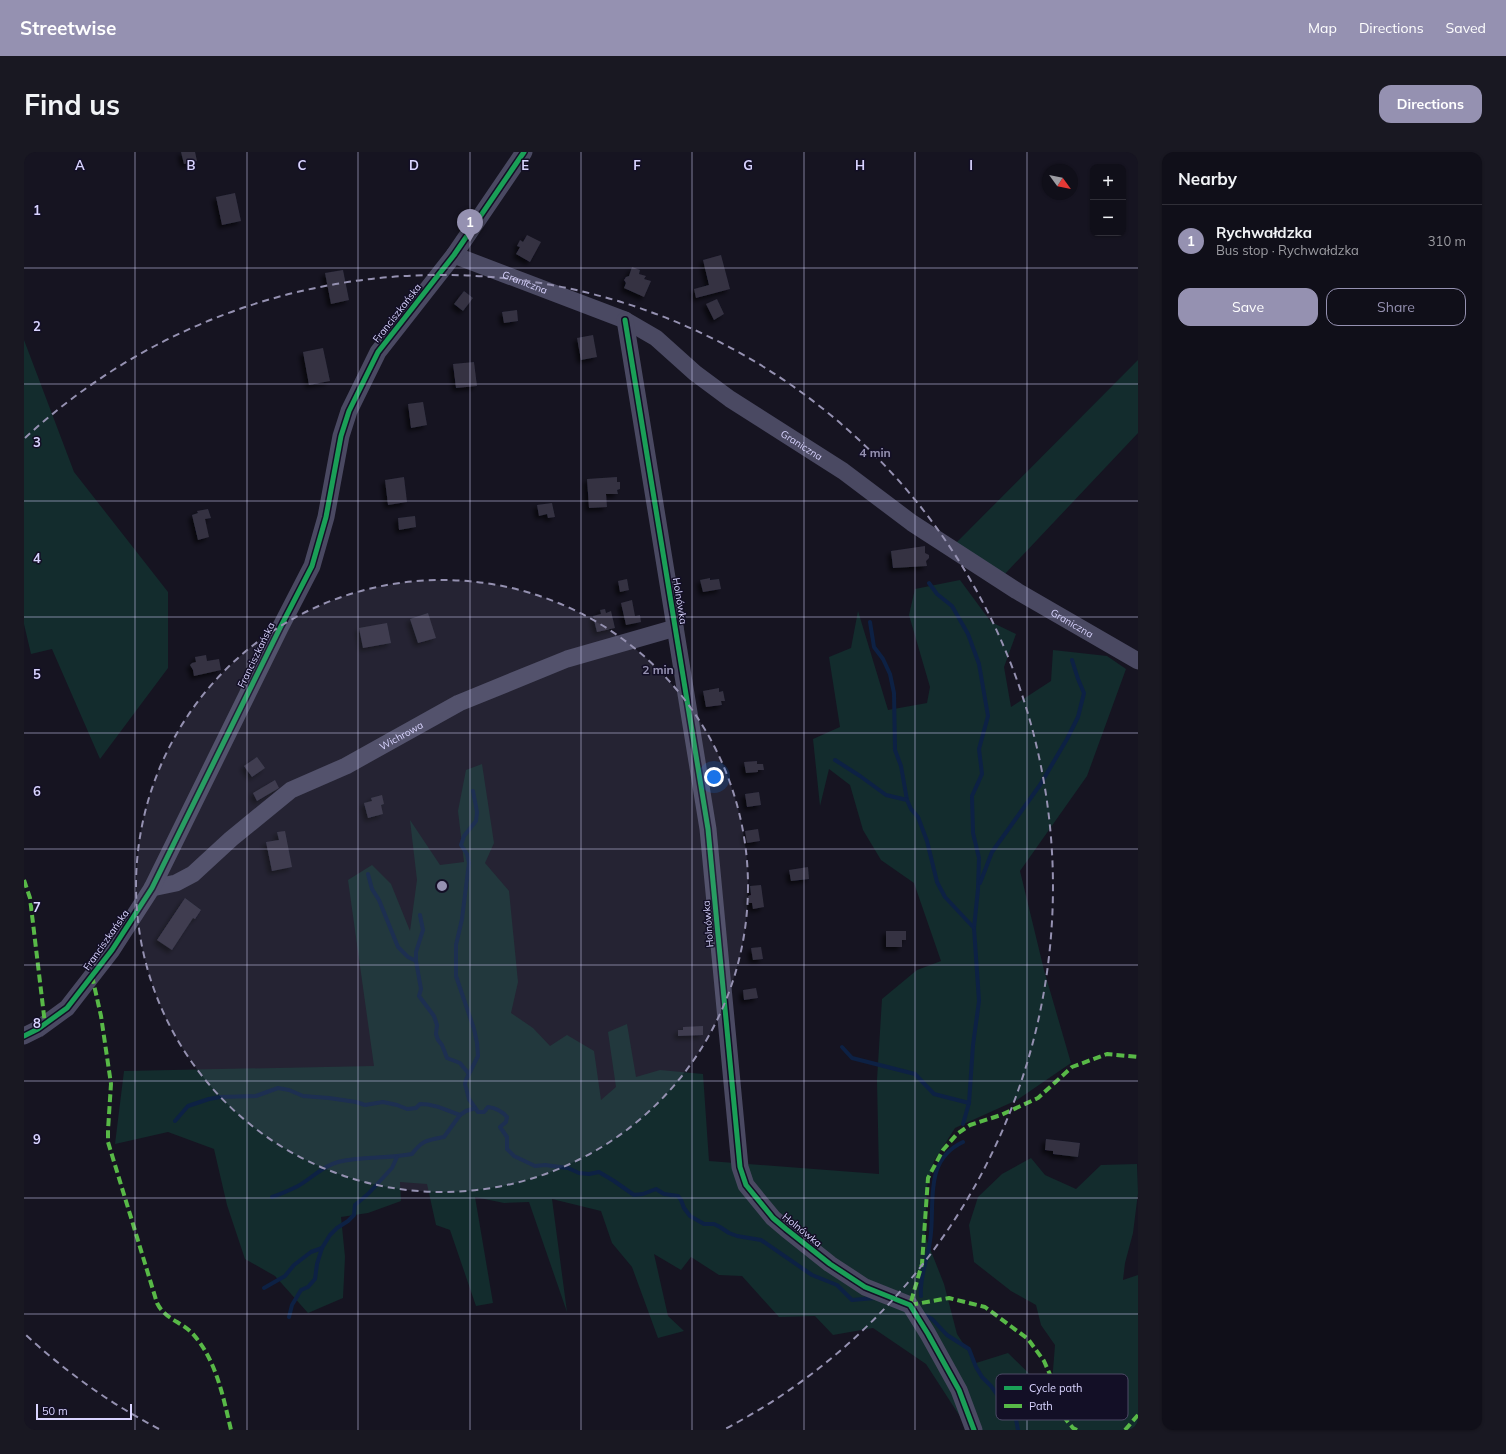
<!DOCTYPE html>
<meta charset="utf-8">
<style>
body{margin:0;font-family:Mulish,sans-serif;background:#191822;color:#f1f3f6}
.controls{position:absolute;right:12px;top:12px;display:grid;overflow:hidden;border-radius:8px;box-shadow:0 1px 3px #0004}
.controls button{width:36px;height:36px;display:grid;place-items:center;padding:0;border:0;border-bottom:1px solid #302f38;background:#100f19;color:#f1f3f6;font:20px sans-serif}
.compass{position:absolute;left:1018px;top:12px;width:36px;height:36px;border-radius:50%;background:#100f19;box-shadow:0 1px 3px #0004;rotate:123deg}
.scale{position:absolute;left:12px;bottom:10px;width:96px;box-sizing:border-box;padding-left:4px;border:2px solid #d9d4ff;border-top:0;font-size:11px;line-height:14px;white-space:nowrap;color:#d9d4ff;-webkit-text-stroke:3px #130f26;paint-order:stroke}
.you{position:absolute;left:690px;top:625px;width:14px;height:14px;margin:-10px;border:3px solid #fff;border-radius:50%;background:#1a73e8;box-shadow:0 0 0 6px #1a73e833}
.badge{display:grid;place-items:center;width:26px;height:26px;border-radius:50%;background:#9591b1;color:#fff;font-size:13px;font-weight:700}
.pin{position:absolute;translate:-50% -33px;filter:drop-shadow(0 1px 2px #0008)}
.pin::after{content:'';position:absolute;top:21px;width:14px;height:12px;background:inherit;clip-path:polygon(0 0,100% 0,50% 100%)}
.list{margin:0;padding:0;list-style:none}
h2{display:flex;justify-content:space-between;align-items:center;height:52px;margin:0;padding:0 16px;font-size:17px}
h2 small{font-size:13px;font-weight:400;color:#9c9ca2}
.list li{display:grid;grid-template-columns:26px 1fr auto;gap:12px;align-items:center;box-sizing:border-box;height:72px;padding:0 16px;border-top:1px solid #302f38}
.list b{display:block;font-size:15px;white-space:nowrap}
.list p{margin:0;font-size:13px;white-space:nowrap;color:#9c9ca2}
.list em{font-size:13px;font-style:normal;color:#9c9ca2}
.actions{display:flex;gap:8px;padding:12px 16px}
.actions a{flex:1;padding:9px 0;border:1px solid #9591b1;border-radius:12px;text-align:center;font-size:14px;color:#9591b1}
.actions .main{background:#9591b1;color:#fff}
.map{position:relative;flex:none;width:1114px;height:1278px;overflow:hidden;border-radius:12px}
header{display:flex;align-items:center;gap:24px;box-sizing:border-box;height:56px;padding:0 20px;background:#9591b1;color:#fff}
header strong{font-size:19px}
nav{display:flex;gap:22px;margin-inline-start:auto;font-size:14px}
.intro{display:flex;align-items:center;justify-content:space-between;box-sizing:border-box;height:96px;padding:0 24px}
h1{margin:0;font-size:28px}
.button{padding:10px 18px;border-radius:12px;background:#9591b1;color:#fff;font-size:14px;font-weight:700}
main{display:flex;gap:24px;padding:0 24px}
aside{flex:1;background:#100f19;border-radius:12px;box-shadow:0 1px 3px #0004}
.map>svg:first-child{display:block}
.green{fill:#132c2d}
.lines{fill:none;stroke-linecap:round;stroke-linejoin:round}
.stream{stroke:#0d2144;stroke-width:4}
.building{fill:#343243;filter:url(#shadow)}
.minor{stroke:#4a4962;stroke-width:17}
.quiet{stroke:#58b947;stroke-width:4;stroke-dasharray:8 4;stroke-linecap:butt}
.cycleway-casing{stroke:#130f26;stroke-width:8}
.cycleway{stroke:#1a9f57;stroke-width:5}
.grid{fill:none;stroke:#d9d4ff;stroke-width:1;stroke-opacity:0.55}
.ring{fill:none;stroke:#9591b1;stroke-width:2;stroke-dasharray:7 5}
.labels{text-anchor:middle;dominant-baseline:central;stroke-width:3;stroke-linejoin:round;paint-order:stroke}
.street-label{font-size:10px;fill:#d9d4ff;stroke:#130f26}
.key{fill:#130f26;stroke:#4e4a67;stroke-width:1}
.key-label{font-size:11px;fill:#d9d4ff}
.grid-label{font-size:13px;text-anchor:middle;font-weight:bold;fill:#d9d4ff;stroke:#130f26;stroke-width:3;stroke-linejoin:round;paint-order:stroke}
.centre{fill:#9591b1;stroke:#130f26;stroke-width:2}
.ring-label{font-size:12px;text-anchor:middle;font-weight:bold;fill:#9591b1;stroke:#130f26;stroke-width:3;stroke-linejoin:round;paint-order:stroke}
</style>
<header>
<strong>Streetwise</strong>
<nav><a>Map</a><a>Directions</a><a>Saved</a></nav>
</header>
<div class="intro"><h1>Find us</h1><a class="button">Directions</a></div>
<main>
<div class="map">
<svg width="1114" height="1278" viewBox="0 0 1114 1278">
<defs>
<filter id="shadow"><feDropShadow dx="-3.5" dy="3.5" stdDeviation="2" flood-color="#0009"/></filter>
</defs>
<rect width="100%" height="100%" fill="#161421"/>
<g class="green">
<polygon points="0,188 50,320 144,440 144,516 76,607 28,497 7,502 0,472"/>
<polygon points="1114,208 1114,281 979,424 931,392"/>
<polygon points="936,428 967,470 992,482 980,515 987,555 1027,529 1029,498 1083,504 1102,517 1063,624 996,719 1020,818 1047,911 993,948 931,976 910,1009 903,1035 901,1084 920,1132 933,1182 952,1211 984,1201 1027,1243 1031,1193 1017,1173 1012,1153 987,1139 950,1110 945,1073 954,1045 978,1022 1007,1006 1021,1023 1052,1037 1077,1013 1113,1012 1114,1041 1109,1081 1101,1111 1099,1128 1114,1123 1114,1278 942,1278 937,1266 902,1212 849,1176 809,1183 791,1164 755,1165 718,1124 695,1123 667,1105 657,1118 630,1102 644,1164 660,1179 634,1186 608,1115 588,1091 577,1059 528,1047 543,1160 505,1050 480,1051 451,1045 469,1151 452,1154 426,1078 412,1073 403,1032 376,1030 377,1049 344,1061 317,1065 321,1105 319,1146 284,1161 251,1124 221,1107 203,1053 190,997 144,980 91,992 100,919 350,914 324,728 348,713 367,732 386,779 393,728 386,668 416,713 440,710 434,659 442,618 458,612 470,691 461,711 485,739 494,830 487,861 509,876 526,894 543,883 570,899 577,948 592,935 584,880 603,872 612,925 636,918 679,922 685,1009 855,1022 853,928 858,847 893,818 917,809 890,731 857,708 839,678 826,633 805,617 796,654 789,587 816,575 805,505 827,496 834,459 864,558 903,551 906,535 885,463 891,437"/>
</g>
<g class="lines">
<g class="stream">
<polyline points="905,431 913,442 928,454 944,482 955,512 964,564 955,597 958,622 948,644 949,681 955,706 954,737 950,776 955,849 949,893 945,951 939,972"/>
<polyline points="846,470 850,495 859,507 866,522 870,541 871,598 877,614 883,648"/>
<polyline points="811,608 836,624 862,643 883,648 887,657 894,665 903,689 913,730 921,745 950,776"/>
<path d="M449,639L453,660L452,669L440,684L437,693L443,702L445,711L438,767L432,793V824L450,877L453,891L454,904L442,928L441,932L445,947L454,960H460L464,955C472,956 478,959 483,965L482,970L476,975L483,985V997L490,1004L511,1014L521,1013L544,1016L555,1021L565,1022L575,1020L590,1029L610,1043L619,1042L632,1037L640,1042L654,1044L657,1048L660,1056L666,1064L680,1072H690L696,1075L705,1081L713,1084L737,1088L788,1123L813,1133L828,1148L851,1146"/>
<polyline points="344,722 348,737 355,748 374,795 384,805 392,809"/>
<polyline points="956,731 968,700 1016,633 1043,587 1054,565 1060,541 1054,527 1048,508"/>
<polyline points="396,763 399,778 392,800 392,809 397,837 395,844 410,864 413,873 412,882 414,888 418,893 423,906 436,911 445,922"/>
<polyline points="818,895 828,906 891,922 910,942 945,951"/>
<path d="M151,969L164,954L185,947L196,945L232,944L254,936L265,938L279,944L305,946L332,950L341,953L359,950L373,953L383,957L392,956L396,952C411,952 422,958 436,963L442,959L451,956"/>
<path d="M248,1045C257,1042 266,1038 274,1034C287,1027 298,1014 314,1010C338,1004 363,1007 388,1002C398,988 404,988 420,985L436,963"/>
<polyline points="240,1136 261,1124 270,1113 287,1100 298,1096"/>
<path d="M897,1144C895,1125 904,1107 906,1089C912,1053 898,1009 939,990"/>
<polyline points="899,1162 908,1167 923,1183 945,1197 952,1215 958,1225 967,1234 983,1256 991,1262 994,1278"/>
<polyline points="265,1165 268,1153 277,1138 284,1135 291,1127 293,1112 298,1096 306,1083 313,1076 324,1069 330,1063 331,1053 344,1042 368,1016 373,1005"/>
</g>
</g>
<g class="building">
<polygon points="157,0 171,0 173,9 160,12"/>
<polygon points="211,41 217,69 198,73 192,45"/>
<polygon points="503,83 517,90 506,110 492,102 496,95 493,94 496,88 499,90"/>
<polygon points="697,103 706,137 672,146 670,137 685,133 679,108"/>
<polygon points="608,115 616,118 615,122 622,124 620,127 627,129 620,145 600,136 602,131 600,128 602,125 605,124"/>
<polygon points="319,118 325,148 307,152 301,121"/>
<polygon points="440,139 449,146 439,159 430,152"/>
<polygon points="693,147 700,162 690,168 682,152"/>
<polygon points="493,158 494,169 480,171 478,160"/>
<polygon points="569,183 573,205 557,208 553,186"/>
<polygon points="299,196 306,229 285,233 279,200"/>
<polygon points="450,210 453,234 432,236 429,212"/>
<polygon points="399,250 403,273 387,276 384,252"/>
<polygon points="380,325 383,350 364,353 361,328"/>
<polygon points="593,325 593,330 596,330 596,337 593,338 594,342 582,342 583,355 565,356 563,327"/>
<polygon points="528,351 531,365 524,366 523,362 515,364 513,353"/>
<polygon points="184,357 187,366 181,367 185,385 174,388 168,363 174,361 173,359"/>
<polygon points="391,364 392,375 375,378 374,366"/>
<polygon points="901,394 901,401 905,403 905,406 902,409 903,414 869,416 867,399"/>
<polygon points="686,426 686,428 695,427 697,437 679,440 676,428"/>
<polygon points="603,427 605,438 596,440 594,429"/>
<polygon points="608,448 611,464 616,463 617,470 602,473 597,451"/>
<polygon points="581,457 582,461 587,459 591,476 573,480 569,464 577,462 576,458"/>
<polygon points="404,461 412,486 394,491 386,467"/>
<polygon points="363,471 367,491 339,496 335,476"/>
<polygon points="182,503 183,509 195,507 197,518 170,524 169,518 166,513 168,511 172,510 171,505"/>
<polygon points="695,536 695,540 699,539 701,549 697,549 698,553 682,555 679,539"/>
<polygon points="233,605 241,616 228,625 220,614"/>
<polygon points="733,609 733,612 739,612 740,618 734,618 734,620 722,621 720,610"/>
<polygon points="251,628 255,636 233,649 229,641"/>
<polygon points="735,640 737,653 723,655 721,642"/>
<polygon points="358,643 360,652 357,653 359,662 344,666 340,651 348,649 347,646"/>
<polygon points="734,677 736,689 723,691 721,679"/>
<polygon points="261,679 268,715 248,719 242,690 255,688 253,680"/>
<polygon points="784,715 785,727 767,729 765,718"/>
<polygon points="737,733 740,755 729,757 728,751 725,751 724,744 727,743 726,734"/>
<polygon points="161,746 177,758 171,767 169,766 148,798 133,788"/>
<polygon points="862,779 882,779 882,788 878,788 878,795 862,795"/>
<polygon points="737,795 739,807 729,808 727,796"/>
<polygon points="732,836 734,846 720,848 719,838"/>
<polygon points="679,874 679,883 654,884 654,878 659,878 659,875"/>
<polygon points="1022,987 1056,991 1054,1005 1029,1002 1029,999 1021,998"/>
</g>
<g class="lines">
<g class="minor">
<path id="s1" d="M430,103L601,168L632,186L671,221L706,247L819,319L888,371L993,439L1114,509"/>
<polyline points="601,168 684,677 716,1015 722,1033 749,1066 762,1077 806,1112 841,1135 886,1153 904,1182 935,1238 950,1278"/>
<path id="s2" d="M128,736L152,731L169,722L207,687L267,638L322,614L435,551L543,507L651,476"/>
<polyline points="0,884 14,877 43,856 88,798 128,736 256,476 288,414 302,365 317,284 325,259 354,200 430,103 500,0"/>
</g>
<g class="quiet">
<polyline points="0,728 6,746 21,872"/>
<path d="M68,824L77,864L87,932L84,978V990L133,1151C141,1167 156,1169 168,1181C192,1207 199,1244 207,1278"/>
<polyline points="1053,1278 1049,1276 1039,1264 1035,1243 1020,1209 1004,1187 961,1155 925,1146 886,1153 898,1112 904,1026 919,998 933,982 946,973 977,963 1014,946 1048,915 1083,902 1114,905"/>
<polyline points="1101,1278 1114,1263"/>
</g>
<g class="cycleway-casing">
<g id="cycleway">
<polyline points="601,168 684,677 716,1015 722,1033 749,1066 762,1077 806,1112 841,1135 886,1153 904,1182 935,1238 950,1278"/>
<polyline points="0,884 14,877 43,856 88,798 128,736 256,476 288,414 302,365 317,284 325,259 354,200 430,103 500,0"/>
</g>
</g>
<use href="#cycleway" class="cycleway"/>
</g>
<path class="grid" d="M111,0V1278M223,0V1278M334,0V1278M446,0V1278M557,0V1278M668,0V1278M780,0V1278M891,0V1278M1003,0V1278M0,116H1114M0,232H1114M0,349H1114M0,465H1114M0,581H1114M0,697H1114M0,813H1114M0,929H1114M0,1046H1114M0,1162H1114"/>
<circle cx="418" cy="734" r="306" fill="#9591b1" fill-opacity=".12"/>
<g class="ring">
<circle cx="418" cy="734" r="306"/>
<path d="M135 1277A612 612 0 0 1 1 1182M1 286A612 612 0 1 1 701 1277"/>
</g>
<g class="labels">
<g class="street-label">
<text stroke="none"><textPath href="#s1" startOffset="76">Graniczna</textPath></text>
<text transform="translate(373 161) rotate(-52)">Franciszkańska</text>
<text stroke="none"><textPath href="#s1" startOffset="400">Graniczna</textPath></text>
<text transform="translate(656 449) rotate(81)">Holnówka</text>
<text stroke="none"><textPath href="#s1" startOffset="724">Graniczna</textPath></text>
<text transform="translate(232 503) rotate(-64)">Franciszkańska</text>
<text stroke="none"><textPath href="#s2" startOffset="296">Wichrowa</textPath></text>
<text transform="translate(684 772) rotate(-95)">Holnówka</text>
<text transform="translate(82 788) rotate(-55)">Franciszkańska</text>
<text transform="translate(778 1078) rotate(39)">Holnówka</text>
</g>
</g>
<rect x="972" y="1222" width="132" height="46" rx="6" class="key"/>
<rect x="980" y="1234" width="18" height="4" fill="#1a9f57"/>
<rect x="980" y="1252" width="18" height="4" fill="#58b947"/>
<g class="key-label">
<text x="1005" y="1240">Cycle path</text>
<text x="1005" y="1258">Path</text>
</g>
<g class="grid-label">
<text x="56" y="18">A</text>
<text x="167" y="18">B</text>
<text x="278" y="18">C</text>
<text x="390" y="18">D</text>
<text x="501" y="18">E</text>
<text x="613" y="18">F</text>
<text x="724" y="18">G</text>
<text x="836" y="18">H</text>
<text x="947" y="18">I</text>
<text x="13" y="63">1</text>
<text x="13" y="179">2</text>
<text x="13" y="295">3</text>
<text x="13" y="411">4</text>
<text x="13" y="527">5</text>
<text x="13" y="644">6</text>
<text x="13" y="760">7</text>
<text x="13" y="876">8</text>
<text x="13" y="992">9</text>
</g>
<circle cx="418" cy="734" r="6" class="centre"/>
<g class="ring-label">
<text x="851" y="305">4 min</text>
<text x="634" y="522">2 min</text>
</g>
</svg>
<div class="controls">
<button>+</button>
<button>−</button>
</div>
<svg class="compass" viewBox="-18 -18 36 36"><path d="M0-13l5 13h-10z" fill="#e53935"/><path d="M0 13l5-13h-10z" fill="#9c9ca2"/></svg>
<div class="scale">50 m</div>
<div class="you"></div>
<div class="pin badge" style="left:446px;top:90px">1</div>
</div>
<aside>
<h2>Nearby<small></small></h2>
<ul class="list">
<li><span class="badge">1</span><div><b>Rychwałdzka</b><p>Bus stop · Rychwałdzka</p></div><em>310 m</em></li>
</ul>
<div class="actions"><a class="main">Save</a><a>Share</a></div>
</aside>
</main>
